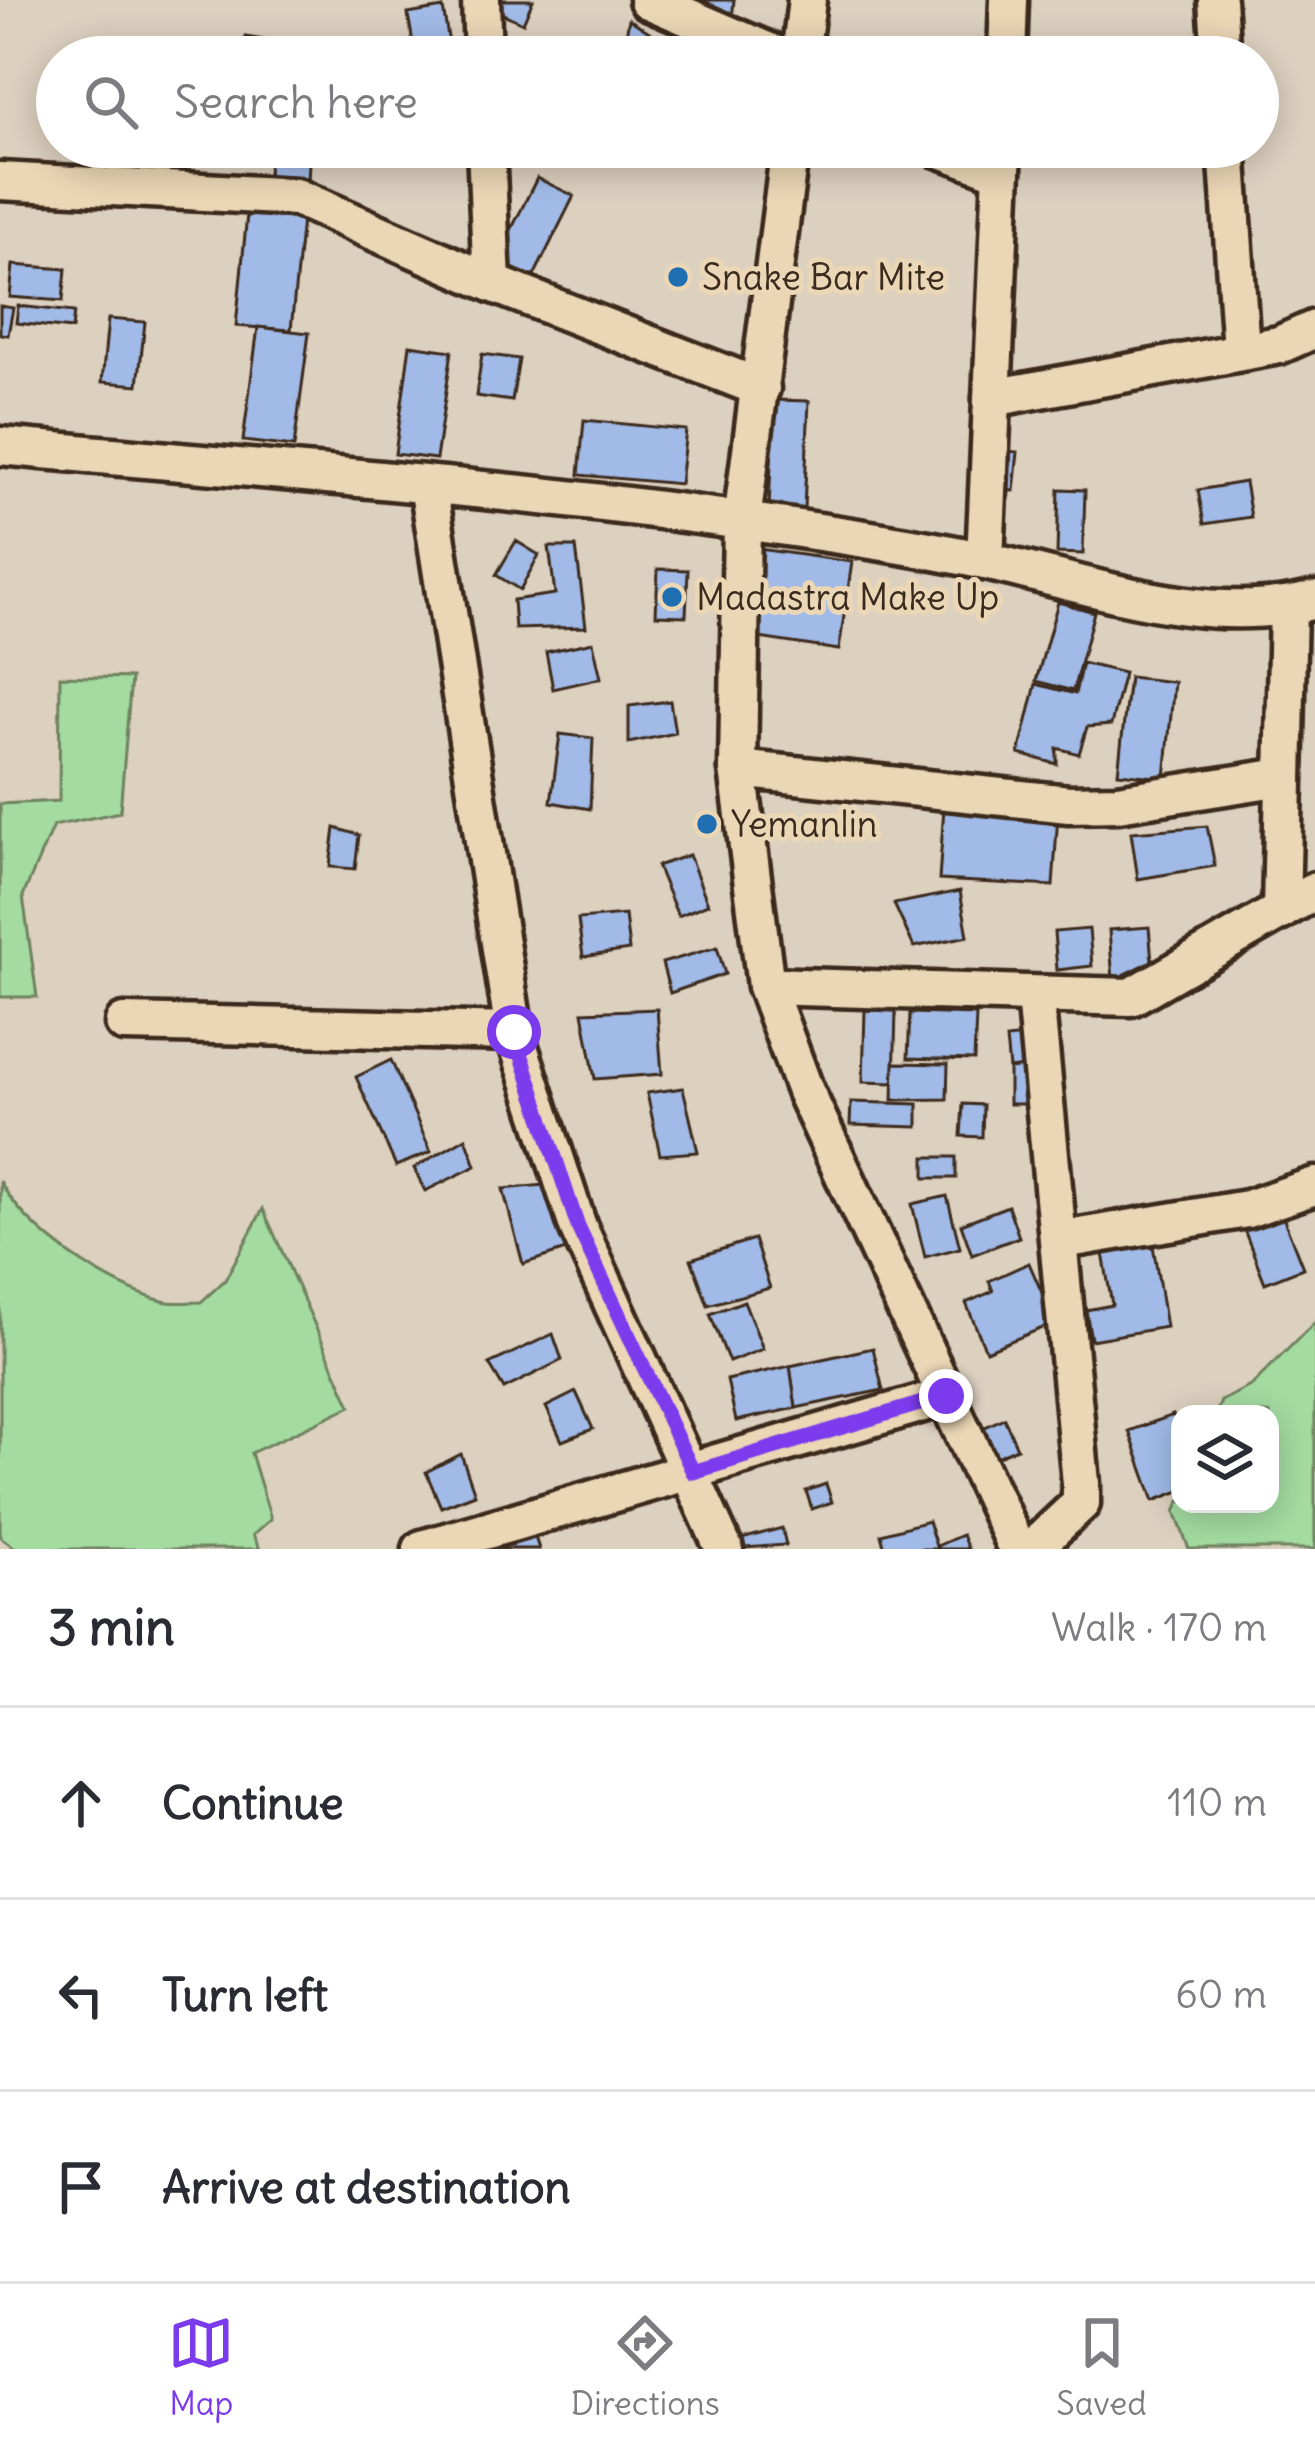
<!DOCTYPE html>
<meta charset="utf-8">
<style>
body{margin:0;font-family:Delius,sans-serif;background:#f7f7f7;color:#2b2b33}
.controls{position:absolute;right:36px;bottom:36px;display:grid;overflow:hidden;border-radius:24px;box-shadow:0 6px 30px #0003}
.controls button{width:108px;height:108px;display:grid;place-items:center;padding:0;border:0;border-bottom:3px solid #e1e1e2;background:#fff;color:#2b2b33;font:60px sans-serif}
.stop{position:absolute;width:36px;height:36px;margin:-27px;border:9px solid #7c3aed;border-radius:50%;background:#fff}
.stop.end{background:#7c3aed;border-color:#fff;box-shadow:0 3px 12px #0008}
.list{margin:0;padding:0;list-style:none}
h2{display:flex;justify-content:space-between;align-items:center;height:156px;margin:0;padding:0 48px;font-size:51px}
h2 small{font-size:39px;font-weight:400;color:#7c7c81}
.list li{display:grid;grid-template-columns:78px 1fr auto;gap:36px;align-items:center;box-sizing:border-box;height:192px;padding:0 48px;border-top:3px solid #e1e1e2}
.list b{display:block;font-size:45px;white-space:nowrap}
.list em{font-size:39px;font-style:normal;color:#7c7c81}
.icon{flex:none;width:66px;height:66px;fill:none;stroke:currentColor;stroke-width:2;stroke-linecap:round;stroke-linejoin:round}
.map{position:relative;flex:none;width:1315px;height:1549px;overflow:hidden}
.search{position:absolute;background:#fff;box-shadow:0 6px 30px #0003;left:36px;right:36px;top:36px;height:132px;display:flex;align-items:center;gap:30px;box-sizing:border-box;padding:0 42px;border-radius:66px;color:#7c7c81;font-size:45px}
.sheet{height:732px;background:#fff}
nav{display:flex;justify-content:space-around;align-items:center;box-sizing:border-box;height:168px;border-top:3px solid #e1e1e2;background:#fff;font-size:33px;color:#7c7c81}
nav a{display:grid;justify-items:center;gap:6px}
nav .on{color:#7c3aed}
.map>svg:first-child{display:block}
.green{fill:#a3dba0;stroke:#6f825f;stroke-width:3}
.building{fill:#a1bae7;stroke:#3b2a1e;stroke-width:3}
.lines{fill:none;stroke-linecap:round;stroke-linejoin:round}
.minor-casing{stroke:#3b2a1e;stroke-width:45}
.minor{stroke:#ebd6b5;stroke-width:36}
.route{stroke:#7c3aed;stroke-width:15}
.poi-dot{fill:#1f6fb2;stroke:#ebd6b5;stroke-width:4.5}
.labels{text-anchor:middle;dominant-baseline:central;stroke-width:10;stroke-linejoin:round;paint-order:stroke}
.poi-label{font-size:36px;fill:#3b2a1e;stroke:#ebd6b5;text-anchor:start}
</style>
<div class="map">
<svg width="1315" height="1549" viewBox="0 0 1315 1549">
<rect width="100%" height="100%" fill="#dcd0bf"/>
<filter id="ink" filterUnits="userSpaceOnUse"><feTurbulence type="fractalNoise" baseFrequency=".00833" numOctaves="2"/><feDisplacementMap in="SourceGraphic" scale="24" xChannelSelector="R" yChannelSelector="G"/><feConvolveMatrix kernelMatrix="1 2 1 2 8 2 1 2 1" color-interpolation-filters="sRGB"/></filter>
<g filter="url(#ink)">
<g class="green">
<polygon points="60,676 131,678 120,812 53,826 23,896 37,997 0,997 0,804 59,801"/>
<path d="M0,1181C24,1230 109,1288 163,1301C174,1304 189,1302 201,1302L225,1280L263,1209L351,1406L251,1453L271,1519L253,1535L260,1549H17L0,1537Z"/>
<polygon points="1315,1322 1315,1549 1189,1549 1175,1512 1180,1501 1270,1504 1270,1414 1216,1414 1221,1401 1252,1385"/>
</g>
<g class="building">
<polygon points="500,0 533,0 523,23 499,12"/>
<polygon points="694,0 734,0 732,20"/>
<polygon points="443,8 450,49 415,55 408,14"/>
<polygon points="629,19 665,42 663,57 622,57"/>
<polygon points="246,37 264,40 261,57 242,57"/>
<polygon points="269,147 310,147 308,181 268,180"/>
<polygon points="537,178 574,196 533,278 496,260"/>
<polygon points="247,214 302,219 291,330 236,326"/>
<polygon points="13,265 66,269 63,301 10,297"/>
<polygon points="0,306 13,308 8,335 0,334"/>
<polygon points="18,306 74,312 72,329 16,323"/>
<polygon points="108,319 145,322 138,385 102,382"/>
<polygon points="258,327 309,333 294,447 243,441"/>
<polygon points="410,345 452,351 436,459 395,454"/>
<polygon points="482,354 519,359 512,401 476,396"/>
<polygon points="774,400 809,401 804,509 769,507"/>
<polygon points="584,420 686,430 680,484 579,475"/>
<polygon points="975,448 1018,452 1014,491 971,488"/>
<polygon points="1245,482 1251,517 1204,524 1198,490"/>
<polygon points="1059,489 1085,490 1083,554 1057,553"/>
<polygon points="516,541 539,555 520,590 496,575"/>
<polygon points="549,547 576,547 586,627 515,629 513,600 555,594"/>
<polygon points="759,549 852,562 839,650 746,636"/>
<polygon points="658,569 688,570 686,616 656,615"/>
<polygon points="1058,602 1094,612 1073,691 1036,681"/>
<polygon points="593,642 601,678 553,689 546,652"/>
<polygon points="1082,663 1124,673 1111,725 1087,727 1079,754 1057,748 1057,764 1019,754 1036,684 1075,694"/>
<polygon points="1129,677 1174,682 1165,778 1118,773"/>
<polygon points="670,701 675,733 629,743 629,706"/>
<polygon points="560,734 593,738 590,809 551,802"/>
<polygon points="944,807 1058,814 1053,886 939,880"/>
<polygon points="1207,826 1215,866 1138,879 1131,832"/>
<polygon points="335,828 359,835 355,869 330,867"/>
<polygon points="689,855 708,904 678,916 657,866"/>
<polygon points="960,891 968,936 914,947 894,904"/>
<polygon points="625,915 629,950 583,957 578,919"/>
<polygon points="1149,927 1152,961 1113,980 1109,930"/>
<polygon points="1089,929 1092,966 1057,970 1054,932"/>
<polygon points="717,947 725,974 670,993 662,963"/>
<polygon points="657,1009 662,1074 595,1079 583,1012"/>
<polygon points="865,1010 896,1011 894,1083 863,1082"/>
<polygon points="910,1013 976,1015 974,1060 908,1058"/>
<polygon points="1025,1037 1027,1067 1009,1069 1006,1039"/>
<polygon points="391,1060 431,1152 396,1166 356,1077"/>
<polygon points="894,1063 948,1064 947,1099 893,1100"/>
<polygon points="1027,1067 1029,1104 1009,1104 1009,1069"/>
<polygon points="683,1088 698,1152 660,1155 647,1093"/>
<polygon points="851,1102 918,1104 918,1127 850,1125"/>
<polygon points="963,1104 983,1105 982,1137 961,1136"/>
<polygon points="466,1138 476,1166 425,1191 414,1168"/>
<rect x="925" y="1157" width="31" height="21"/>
<polygon points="554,1184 569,1249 523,1264 503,1189"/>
<polygon points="947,1196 960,1248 925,1257 912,1204"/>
<polygon points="1008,1206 1019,1237 972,1255 961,1224"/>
<polygon points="1281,1212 1303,1268 1265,1283 1243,1227"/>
<polygon points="754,1239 770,1288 708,1305 691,1259"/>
<polygon points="1153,1245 1166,1327 1091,1340 1086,1310 1112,1305 1103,1253"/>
<polygon points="1029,1263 1055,1323 986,1351 966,1303 993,1291 989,1281"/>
<polygon points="744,1301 763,1349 729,1362 710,1314"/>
<polygon points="553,1334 562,1360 504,1389 489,1364"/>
<polygon points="873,1348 883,1390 796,1408 790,1366"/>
<polygon points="790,1366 796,1408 736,1421 727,1380"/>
<polygon points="576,1392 593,1429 562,1441 546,1407"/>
<polygon points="1173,1415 1180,1433 1180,1491 1154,1501 1129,1431"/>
<polygon points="1004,1418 1017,1448 994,1458 981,1429"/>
<polygon points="461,1454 475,1494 441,1507 426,1472"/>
<polygon points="826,1484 832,1502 812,1509 806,1491"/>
<polygon points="928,1521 937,1549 885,1549 881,1534"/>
<polygon points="782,1528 786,1545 729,1549 727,1543"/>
<polygon points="962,1535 968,1549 938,1549 937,1546"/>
<polygon points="535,1537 539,1549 493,1549"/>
</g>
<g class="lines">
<g class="minor-casing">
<g id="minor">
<polyline points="481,0 483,57"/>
<polyline points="648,0 781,57"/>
<polyline points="1217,0 1221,57"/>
<polyline points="800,57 807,0"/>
<polyline points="1007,57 1009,0"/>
<polyline points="486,147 492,283"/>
<polyline points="790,147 742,521 738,769 766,986 805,1091 1017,1549"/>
<polyline points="935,147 1002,172"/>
<polyline points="1227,147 1241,350"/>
<polyline points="0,181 296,197 492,283 761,388"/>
<polyline points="992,398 1279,345 1315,329"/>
<path d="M0,446C247,469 496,486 742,521C823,532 905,544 985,561C1090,584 1206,629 1315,600"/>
<polyline points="428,485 514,1032 578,1227 724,1549"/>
<polyline points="985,561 1003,147"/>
<polyline points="738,769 1069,804 1118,803 1282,777"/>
<polyline points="1281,911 1288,608"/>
<polyline points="766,986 1131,997 1315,891"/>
<polyline points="124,1023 514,1032"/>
<polyline points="1062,1240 1247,1209 1315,1186"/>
<polyline points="422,1549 947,1396"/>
<polyline points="1032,1549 1081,1503 1081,1483 1035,996"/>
</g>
</g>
<use href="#minor" class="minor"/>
</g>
</g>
<g class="lines" filter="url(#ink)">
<polyline class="route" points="514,1032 578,1227 693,1472 946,1396"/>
</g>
<g class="poi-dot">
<circle cx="678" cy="277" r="12"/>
<circle cx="672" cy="597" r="12"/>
<circle cx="707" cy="824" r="12"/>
</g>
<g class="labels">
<g class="poi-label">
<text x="702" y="277">Snake Bar Mite</text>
<text x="696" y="597">Madastra Make Up</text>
<text x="731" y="824">Yemanlin</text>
</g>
</g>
</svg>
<div class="controls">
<button><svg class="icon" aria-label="layers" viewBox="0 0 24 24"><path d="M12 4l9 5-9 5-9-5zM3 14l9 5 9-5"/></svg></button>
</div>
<div class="stop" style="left:514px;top:1032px"></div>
<div class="stop end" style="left:946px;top:1396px"></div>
<div class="search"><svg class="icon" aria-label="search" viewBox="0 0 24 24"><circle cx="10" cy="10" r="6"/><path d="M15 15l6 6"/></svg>Search here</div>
</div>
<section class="sheet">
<h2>3 min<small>Walk · 170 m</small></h2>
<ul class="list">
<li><svg class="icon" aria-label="ahead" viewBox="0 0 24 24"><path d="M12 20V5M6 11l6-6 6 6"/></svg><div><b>Continue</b></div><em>110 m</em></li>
<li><svg class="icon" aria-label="left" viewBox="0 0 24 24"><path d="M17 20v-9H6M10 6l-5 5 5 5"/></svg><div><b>Turn left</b></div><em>60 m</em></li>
<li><svg class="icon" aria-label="arrive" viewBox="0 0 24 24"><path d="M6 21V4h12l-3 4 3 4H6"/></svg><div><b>Arrive at destination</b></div></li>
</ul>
</section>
<nav>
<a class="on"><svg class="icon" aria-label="map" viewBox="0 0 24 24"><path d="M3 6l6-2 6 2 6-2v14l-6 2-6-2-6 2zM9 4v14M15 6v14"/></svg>Map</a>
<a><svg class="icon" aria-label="directions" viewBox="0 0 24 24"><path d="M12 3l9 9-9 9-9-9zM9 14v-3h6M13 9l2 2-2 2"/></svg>Directions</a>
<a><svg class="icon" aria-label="saved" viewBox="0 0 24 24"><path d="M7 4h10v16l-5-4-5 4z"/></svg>Saved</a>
</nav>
